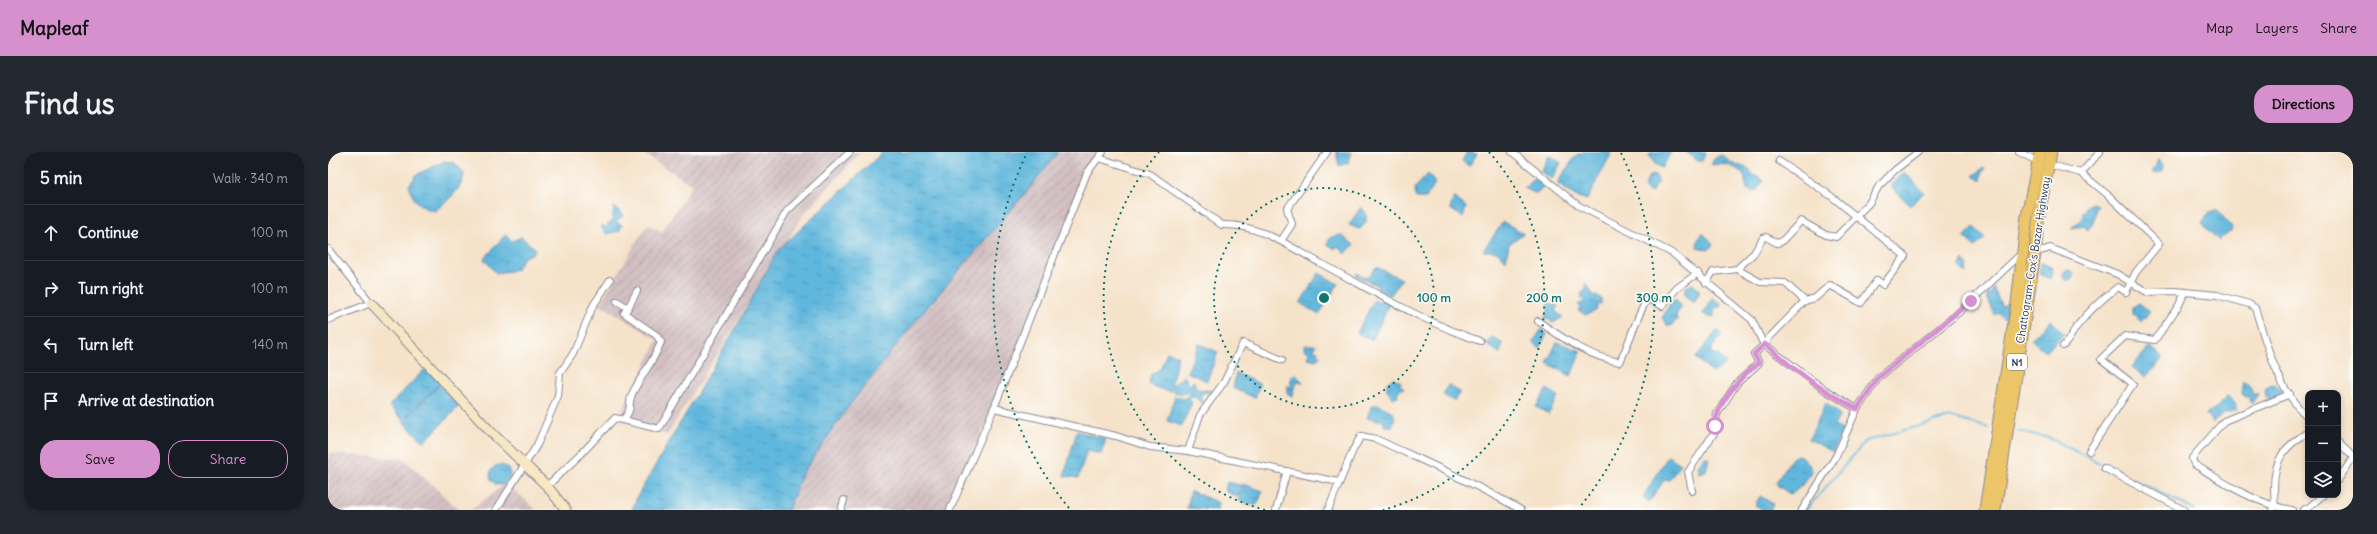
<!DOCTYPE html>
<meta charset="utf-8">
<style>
body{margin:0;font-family:Delius,sans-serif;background:#242831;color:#f1f3f6}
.controls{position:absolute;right:12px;bottom:12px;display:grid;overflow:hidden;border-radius:8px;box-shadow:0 2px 6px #0003}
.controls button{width:36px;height:36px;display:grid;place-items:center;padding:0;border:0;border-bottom:1px solid #363941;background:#171b24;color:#f1f3f6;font:20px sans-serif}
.stop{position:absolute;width:12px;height:12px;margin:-9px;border:3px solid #d690ce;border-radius:50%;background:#fff}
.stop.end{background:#d690ce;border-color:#fff;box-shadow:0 1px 4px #0008}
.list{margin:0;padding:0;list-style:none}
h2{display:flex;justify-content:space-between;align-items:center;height:52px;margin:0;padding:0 16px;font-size:17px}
h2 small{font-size:13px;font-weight:400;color:#9ea1a6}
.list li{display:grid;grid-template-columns:26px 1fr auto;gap:12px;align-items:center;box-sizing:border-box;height:56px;padding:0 16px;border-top:1px solid #363941}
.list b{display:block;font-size:15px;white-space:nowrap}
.list em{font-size:13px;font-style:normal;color:#9ea1a6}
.actions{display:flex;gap:8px;padding:12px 16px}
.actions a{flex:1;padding:9px 0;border:1px solid #d690ce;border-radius:16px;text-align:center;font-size:14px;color:#d690ce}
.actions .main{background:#d690ce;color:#111}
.icon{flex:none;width:22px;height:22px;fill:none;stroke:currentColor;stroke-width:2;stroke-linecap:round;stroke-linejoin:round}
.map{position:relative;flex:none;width:2025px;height:358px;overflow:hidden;border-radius:16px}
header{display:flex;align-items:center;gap:24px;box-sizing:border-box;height:56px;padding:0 20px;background:#d690ce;color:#111}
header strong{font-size:19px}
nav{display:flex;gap:22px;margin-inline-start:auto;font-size:14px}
.intro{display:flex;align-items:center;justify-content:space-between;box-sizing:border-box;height:96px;padding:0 24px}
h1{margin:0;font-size:28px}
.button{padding:10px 18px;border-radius:16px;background:#d690ce;color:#111;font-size:14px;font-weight:700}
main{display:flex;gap:24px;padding:0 24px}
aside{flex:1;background:#171b24;border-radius:16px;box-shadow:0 2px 6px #0003}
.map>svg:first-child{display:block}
.industrial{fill:url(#industrial-furrows)}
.water{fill:url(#water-ripples);stroke:#3e739e}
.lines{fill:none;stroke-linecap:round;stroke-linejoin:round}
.stream{stroke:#60b7dd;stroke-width:2}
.minor-casing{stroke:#888894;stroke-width:8}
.secondary-casing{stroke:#888894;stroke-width:11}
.trunk-casing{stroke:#888894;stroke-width:13}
.minor{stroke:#fff;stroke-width:6}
.secondary{stroke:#f7e8c3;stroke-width:9}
.trunk{stroke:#ecc569;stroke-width:11}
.route{stroke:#d690ce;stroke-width:5}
.ring{fill:none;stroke:#0f766e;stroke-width:2;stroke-dasharray:2 4}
.labels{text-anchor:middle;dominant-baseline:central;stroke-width:3;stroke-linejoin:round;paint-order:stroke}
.shield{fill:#fdfcf7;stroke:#5f6c8c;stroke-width:1}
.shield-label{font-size:10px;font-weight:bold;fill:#1b2f5e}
.street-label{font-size:11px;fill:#1b2f5e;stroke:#fdfcf7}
.centre{fill:#0f766e;stroke:#fdfcf7;stroke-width:2}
.ring-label{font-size:12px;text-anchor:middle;font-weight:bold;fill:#0f766e;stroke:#fdfcf7;stroke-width:3;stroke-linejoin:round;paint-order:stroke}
</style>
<header>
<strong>Mapleaf</strong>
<nav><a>Map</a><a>Layers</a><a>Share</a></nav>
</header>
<div class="intro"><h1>Find us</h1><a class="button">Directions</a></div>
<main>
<aside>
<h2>5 min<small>Walk · 340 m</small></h2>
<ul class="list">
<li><svg class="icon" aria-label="ahead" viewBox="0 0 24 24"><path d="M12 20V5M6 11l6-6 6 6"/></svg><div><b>Continue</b></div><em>100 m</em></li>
<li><svg class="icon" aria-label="right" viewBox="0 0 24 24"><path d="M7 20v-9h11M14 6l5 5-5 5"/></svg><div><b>Turn right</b></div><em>100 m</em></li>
<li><svg class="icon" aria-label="left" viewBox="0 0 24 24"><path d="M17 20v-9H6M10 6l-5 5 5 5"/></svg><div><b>Turn left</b></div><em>140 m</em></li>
<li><svg class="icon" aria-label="arrive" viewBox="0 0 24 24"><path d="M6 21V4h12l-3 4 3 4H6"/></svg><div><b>Arrive at destination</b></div></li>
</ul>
<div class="actions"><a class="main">Save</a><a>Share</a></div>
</aside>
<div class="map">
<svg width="2025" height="358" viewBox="0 0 2025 358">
<defs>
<pattern id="industrial-furrows" width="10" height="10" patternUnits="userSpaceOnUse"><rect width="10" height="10" fill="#d2bfc1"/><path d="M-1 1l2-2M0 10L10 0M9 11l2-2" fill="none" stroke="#b4a4a8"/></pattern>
<pattern id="water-ripples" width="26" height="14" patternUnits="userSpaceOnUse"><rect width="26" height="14" fill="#60b7dd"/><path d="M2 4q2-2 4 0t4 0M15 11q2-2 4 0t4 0" fill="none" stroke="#4e95b6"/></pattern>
</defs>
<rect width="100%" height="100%" fill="#fdfcf7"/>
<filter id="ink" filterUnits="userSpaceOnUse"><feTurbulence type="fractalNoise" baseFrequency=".025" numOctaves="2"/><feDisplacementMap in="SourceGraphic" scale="8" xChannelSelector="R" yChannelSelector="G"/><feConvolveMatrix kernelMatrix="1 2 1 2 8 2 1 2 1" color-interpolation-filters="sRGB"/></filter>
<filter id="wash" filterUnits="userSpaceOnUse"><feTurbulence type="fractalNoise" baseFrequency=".012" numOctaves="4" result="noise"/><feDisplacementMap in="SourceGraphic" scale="16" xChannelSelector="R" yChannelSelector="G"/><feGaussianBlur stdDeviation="0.9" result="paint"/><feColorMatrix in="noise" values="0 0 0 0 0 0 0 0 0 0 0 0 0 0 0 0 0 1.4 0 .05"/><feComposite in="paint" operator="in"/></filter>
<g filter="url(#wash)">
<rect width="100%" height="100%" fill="#f5e2c9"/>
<g class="industrial">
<polygon points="317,0 533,0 476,62 339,283 290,267 330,188 272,152 319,72 334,80 364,33 316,2"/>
<polygon points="730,0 773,0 760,13 752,49 689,202 620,358 460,358 474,322 520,255 590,166 705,32"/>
<polygon points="0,301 76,307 131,358 0,358"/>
<polygon points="179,331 208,358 142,358"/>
</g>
<g class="water">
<polygon points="555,0 730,0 705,32 590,166 520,255 474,322 460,358 304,358 310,343 410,172 450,98"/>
<polygon points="1008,0 1024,0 1020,11 1011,14"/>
<polygon points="1139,0 1149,2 1141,14 1134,9"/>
<polygon points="1256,0 1284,0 1259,48 1247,44 1229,31 1248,3"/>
<polygon points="1324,0 1343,0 1334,16 1327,12 1321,3"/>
<polygon points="1358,0 1378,0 1374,9 1370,9"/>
<polygon points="1221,3 1233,11 1224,27 1213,20"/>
<path d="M1393,3L1404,11L1421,17L1425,23L1436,28L1427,40L1419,37L1416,23C1407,13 1395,11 1383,13L1386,7Z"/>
<polygon points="1830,7 1835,13 1834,20 1827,22 1823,19 1827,16"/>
<path d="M117,9L127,11L136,21C135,38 119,48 107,59C92,56 85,49 81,34L88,23Z"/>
<polygon points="1655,16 1657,17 1653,22 1653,29 1645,24"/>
<polygon points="1576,20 1596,40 1583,54 1562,34"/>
<polygon points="1100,22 1107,31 1098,46 1088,46 1087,36"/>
<polygon points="1327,23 1331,29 1323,41 1316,35 1321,24"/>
<polygon points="1206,26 1218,33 1209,42 1196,36"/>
<polygon points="1126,45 1138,55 1135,65 1122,57"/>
<path d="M1764,51L1770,53C1764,61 1769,71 1759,78L1757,74L1743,76L1755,66V60L1757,59L1758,54Z"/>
<polygon points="286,55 296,63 288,69 294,73 291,79 279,82 273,75 275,73 278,76 281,71 284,70"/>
<polygon points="1033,55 1038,61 1038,70 1032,77 1021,73"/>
<polygon points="1888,57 1904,75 1903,80 1898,82 1891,89 1874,71 1880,61 1886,60"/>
<polygon points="1175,70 1196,81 1181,92 1178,109 1169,99 1155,99"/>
<polygon points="1646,75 1657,86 1647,95 1636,85"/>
<polygon points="1374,80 1385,92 1381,98 1369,95 1370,88"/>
<polygon points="178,82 184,89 193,85 207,96 206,101 196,105 188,118 168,121 156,107"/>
<polygon points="1013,83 1026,93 1017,102 1010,94 1007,97 999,92 1003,85"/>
<polygon points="1635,107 1640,114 1638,121 1631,115"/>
<polygon points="1712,110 1725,116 1722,127 1712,122"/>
<polygon points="1048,115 1074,127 1062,144 1049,138 1050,134 1029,125 1028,121 1039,126"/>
<circle cx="1740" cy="123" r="5"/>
<polygon points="991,121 1010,132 991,163 972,151"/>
<polygon points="1258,131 1265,143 1273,146 1273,152 1270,152 1268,159 1257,163 1250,158 1252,155 1250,152 1254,152 1256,148 1252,146 1254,140 1257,140"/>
<path d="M1365,132L1372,139L1366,151C1360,147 1354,143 1358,135Z"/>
<polygon points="1665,135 1674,155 1678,150 1682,152 1682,155 1687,154 1677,168 1670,161 1667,163 1657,141 1663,142"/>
<polygon points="1384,146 1394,152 1392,155 1386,158 1386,165 1381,165 1374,161 1377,160"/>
<polygon points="1053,147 1062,151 1044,188 1029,181 1046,148 1051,151"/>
<polygon points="1348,147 1353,156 1348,163 1349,168 1343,174 1339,173 1334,166 1343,150"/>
<polygon points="1220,151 1230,154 1227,159 1235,165 1225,171 1217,165 1220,160"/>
<polygon points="1811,151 1822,160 1813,170 1805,162 1805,155"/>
<polygon points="1723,168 1736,182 1717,200 1703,187"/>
<polygon points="1213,178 1219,182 1211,196 1205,190"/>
<polygon points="1389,178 1394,183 1382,199 1387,203 1391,203 1398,212 1385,221 1368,206"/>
<polygon points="1164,185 1175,192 1172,201 1159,193"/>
<polygon points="1229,190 1253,199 1243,224 1219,211"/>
<polygon points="871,192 890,200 879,229 859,220"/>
<polygon points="976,193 988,193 986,198 990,199 989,202 993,204 988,208 980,206 981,200 976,197"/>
<polygon points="1822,194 1835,206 1817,226 1804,215"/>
<polygon points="839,200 850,204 843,234 856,224 861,233 866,229 868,237 886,239 883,242 878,240 872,243 875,251 865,244 861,248 864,250 854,274 839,269 847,244 856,247 863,241 858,239 856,242 846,240 843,237 842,240 821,233 823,222 832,217"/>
<polygon points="98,216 113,230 75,268 61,254"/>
<polygon points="908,221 932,232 927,246 905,236"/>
<polygon points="968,222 975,231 970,230 966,236 965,245 959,241 960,233 963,238 963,224"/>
<polygon points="1065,226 1073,230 1072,234 1076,236 1069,240 1070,245 1067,244 1065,247 1058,236 1060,235 1058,232"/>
<polygon points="1916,228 1923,236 1924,242 1930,242 1924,251 1921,249 1922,245 1918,245 1914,242"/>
<circle cx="1945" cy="240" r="8"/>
<polygon points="111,233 132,253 96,290 75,270"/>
<polygon points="1120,233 1132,240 1126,249 1115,243"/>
<polygon points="1219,237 1230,244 1221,262 1208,255"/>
<polygon points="1899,243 1907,251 1910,258 1897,261 1884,271 1881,265 1877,263 1890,256"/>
<polygon points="1498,251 1512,263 1506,274 1515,278 1505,300 1481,287"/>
<polygon points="1049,252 1065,260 1067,269 1063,270 1066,273 1063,275 1055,273 1057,271 1053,268 1047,269 1048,267 1039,266 1043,255"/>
<polygon points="749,279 778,287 773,302 759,299 750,326 736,324"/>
<path d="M1469,303L1474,304L1484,316C1482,325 1471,339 1462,342L1450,334L1448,330L1464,306Z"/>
<polygon points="1340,304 1353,312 1341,328 1337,327 1321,350 1315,345"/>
<polygon points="1376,304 1381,306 1378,319 1370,321 1372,318 1370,315"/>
<circle cx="172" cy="323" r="10"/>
<polygon points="899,330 913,333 909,345 897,339"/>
<polygon points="915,332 935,339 929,353 922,353 910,348"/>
<polygon points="863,339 891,351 890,358 859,356"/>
<polygon points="1432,344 1445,352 1442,358 1435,358 1427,353"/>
</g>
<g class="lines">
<g class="stream">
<polyline points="1690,279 1721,286 1867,358"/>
<polyline points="1478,358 1538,289 1622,265 1661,276"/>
</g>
</g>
</g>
<g filter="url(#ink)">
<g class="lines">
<g class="minor-casing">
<g id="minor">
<polyline points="1184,0 1251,54 1344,101 1424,168 1434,189 1441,196 1497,238 1529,257"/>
<polyline points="1691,0 1709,9"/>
<path d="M771,6L822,22L894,73C929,71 964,96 994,112C1045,139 1097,171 1152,189"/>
<polyline points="1719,12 1753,21"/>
<polyline points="953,89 964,72 959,57 999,0"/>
<polyline points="0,97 43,151 0,168"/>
<path d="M1707,101L1722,96L1789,122L1819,140L1847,139L1889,143L1921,152L1927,156C1938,191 1951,241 1980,265"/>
<polyline points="1409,117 1426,101 1435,86 1438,85 1449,91 1453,90 1473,69 1498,83 1508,85 1541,51 1551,34 1567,18 1590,0"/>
<polyline points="1378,131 1385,120 1409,117 1432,130 1457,131 1477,149 1487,146 1502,133 1533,151 1549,128 1555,133 1577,104 1503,44 1451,9"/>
<path d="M289,149L300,156L296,161L328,183L333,190C326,209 313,224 304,242C299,254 306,255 295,268"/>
<polyline points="300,156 309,139"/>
<path d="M1210,169C1236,187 1261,205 1292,210C1302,189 1308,165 1320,146L1334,154L1349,136L1370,121"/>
<polyline points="1438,193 1440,187 1477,149"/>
<path d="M1735,194C1742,188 1744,180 1750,173C1761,159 1775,146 1790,135L1798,140L1808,120L1831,92L1780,43L1753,21L1772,0"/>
<path d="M1962,242L1896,269L1864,306L1866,312C1896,331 1928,352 1964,358"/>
<polyline points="666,256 788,284 822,295 860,299 1011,330"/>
<polyline points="2010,290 2025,305"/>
<polyline points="860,299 872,263 896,230 915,191 954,208"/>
<polyline points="1761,299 1805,232 1773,207 1797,184 1827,188 1851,153 1857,140"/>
<polyline points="1776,316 1856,358"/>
<polyline points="2010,328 2025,306"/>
<polyline points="219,334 254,301 287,266 331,277 459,59 522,0"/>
<polyline points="1364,339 1360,320 1386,281 1389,262 1409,231 1431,211 1426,202 1437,192"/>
<polyline points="168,358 209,293 230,244 232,221 245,202 265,154 282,128"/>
<polyline points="513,358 516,348"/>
<polyline points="622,358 666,256 759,21 775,0"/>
<polyline points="948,358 959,319"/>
<path d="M1000,358L1025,298L1033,284L1048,287C1097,310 1147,331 1193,358"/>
<polyline points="1474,358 1508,304 1529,257 1551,225 1629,162 1694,101"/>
<path d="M1945,358C1948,352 1946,343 1946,336C1946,307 1956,295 1980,280"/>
<polyline points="1975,358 1980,356 1995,343"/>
</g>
</g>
<g class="secondary-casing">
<polyline id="secondary" points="43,151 163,280 219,334 238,358"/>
</g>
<g class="trunk-casing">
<g id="trunk">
<polyline points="1657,358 1689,151 1699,64 1712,0"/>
<polyline points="1667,358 1707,101 1711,62 1723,0"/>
</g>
</g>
<use href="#minor" class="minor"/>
<use href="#secondary" class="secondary"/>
<use href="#trunk" class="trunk"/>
</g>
</g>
<g class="lines" filter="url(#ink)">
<path class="route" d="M1387,274C1387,254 1415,221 1431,211L1426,202L1437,192C1464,217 1496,240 1529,257L1551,225L1643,149"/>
</g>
<g class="ring">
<circle cx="996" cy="146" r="110"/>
<path d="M937 358A220 220 0 0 1 831 0M1161 0A220 220 0 0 1 1055 358"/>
<path d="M741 356A330 330 0 0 1 699 1M1293 1A330 330 0 0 1 1251 356"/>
</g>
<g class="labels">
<rect class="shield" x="1679" y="202" width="20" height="16" rx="3"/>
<g class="shield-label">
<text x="1689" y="210">N1</text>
</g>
<g class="street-label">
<text transform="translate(1705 108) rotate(-81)">Chattogram-Cox's Bazar Highway</text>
</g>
</g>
<circle cx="996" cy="146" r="6" class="centre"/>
<g class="ring-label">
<text x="1106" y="150">100 m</text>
<text x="1216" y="150">200 m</text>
<text x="1326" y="150">300 m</text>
</g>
</svg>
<div class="controls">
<button>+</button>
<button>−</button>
<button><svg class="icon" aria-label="layers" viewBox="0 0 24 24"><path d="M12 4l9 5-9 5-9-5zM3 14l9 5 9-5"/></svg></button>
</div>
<div class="stop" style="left:1387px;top:274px"></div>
<div class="stop end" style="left:1643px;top:149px"></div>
</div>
</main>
